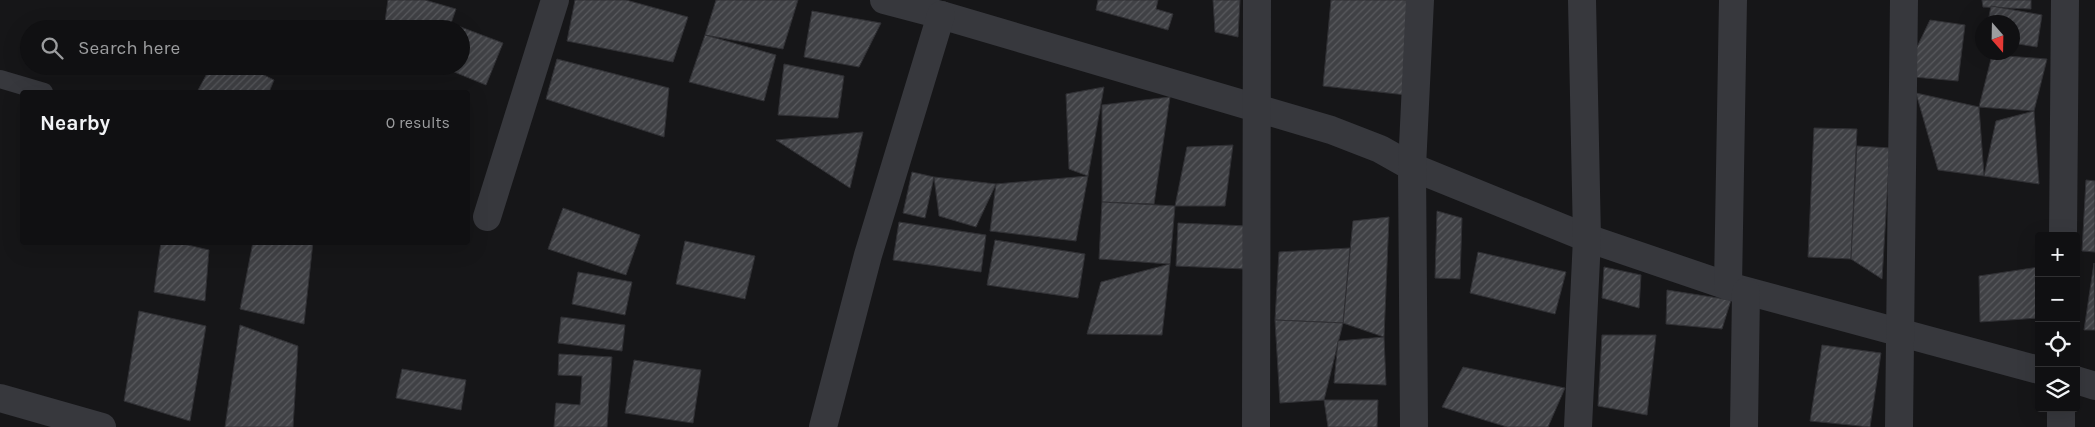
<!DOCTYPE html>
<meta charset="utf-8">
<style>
body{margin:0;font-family:Karla,sans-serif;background:#1e1e20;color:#f1f3f6}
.controls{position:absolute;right:15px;bottom:15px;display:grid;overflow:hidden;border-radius:5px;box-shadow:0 5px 20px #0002}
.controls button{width:45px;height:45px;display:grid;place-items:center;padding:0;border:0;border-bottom:1px solid #303032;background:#101012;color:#f1f3f6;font:25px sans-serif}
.compass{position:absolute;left:1975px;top:15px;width:45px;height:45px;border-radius:50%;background:#101012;box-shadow:0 5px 20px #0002;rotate:160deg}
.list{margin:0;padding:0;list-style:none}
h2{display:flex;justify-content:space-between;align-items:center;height:65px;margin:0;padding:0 20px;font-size:21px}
h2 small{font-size:16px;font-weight:400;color:#9c9d9f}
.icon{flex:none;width:28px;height:28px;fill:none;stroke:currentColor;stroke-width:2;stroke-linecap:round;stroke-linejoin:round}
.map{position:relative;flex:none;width:2095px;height:427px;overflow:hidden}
.search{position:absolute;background:#101012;box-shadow:0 5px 20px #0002;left:20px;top:20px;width:450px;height:55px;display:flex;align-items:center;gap:12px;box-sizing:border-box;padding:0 18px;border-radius:28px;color:#9c9d9f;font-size:19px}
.panel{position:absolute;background:#101012;box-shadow:0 5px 20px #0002;left:20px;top:90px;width:450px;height:155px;border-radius:5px}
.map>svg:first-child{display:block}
.building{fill:url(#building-hatch);stroke:#303034}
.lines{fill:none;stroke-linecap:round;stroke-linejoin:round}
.lane{stroke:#37383d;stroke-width:18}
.street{stroke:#37383d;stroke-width:28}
</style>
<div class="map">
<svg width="2095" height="427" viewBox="0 0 2095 427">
<defs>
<pattern id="building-hatch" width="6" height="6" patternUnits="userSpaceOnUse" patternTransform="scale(1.25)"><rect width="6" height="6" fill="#404145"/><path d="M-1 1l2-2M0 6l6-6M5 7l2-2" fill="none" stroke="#595a5e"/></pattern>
</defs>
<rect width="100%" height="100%" fill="#161618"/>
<g class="building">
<polygon points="388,0 425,0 456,9 449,29 384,29"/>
<polygon points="575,0 626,0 688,17 673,62 567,41"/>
<polygon points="716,0 798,0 783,49 705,35"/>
<polygon points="1098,0 1158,0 1156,9 1173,14 1168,30 1096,10"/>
<polygon points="1213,0 1240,0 1238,37 1215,32"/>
<polygon points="1331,0 1420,0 1416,96 1323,86"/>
<polygon points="1982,0 2031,0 2031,9 1983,7"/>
<polygon points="1991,6 2042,15 2037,47 2012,43 2012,22 1988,22"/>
<polygon points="812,11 881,23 859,67 804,57"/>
<polygon points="1930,20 1965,25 1958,81 1903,76"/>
<polygon points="458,26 503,43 486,85 442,67 461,66 461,29 457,29"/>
<polygon points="705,35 776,55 764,101 689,82"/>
<polygon points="1992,55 2047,59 2034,111 1979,107"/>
<polygon points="557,59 669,88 664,137 546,99"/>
<polygon points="784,64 844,76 838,118 778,115"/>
<polygon points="211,66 246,66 274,80 269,92 197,92"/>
<polygon points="1104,87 1088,176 1069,169 1066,94"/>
<polygon points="1916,93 1979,107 1984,176 1938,170"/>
<polygon points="1170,97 1154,204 1102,202 1102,105"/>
<polygon points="2034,111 2039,184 1984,176 1996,121"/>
<polygon points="1814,128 1857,129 1851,259 1808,257"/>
<polygon points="863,132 850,188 776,140"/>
<polygon points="1233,145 1225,206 1175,206 1187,147"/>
<polygon points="1857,146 1890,148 1882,279 1851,259"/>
<polygon points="912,172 934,177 925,218 903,213"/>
<polygon points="1088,176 1076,241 990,231 996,184"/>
<polygon points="934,177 996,184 976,227 939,216"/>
<polygon points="2086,180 2095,181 2095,252 2082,251"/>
<polygon points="1102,202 1175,206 1170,264 1099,259"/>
<polygon points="563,208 640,235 626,275 548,249"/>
<polygon points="1437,211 1462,218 1460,279 1435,278"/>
<polygon points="1389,217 1384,337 1343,323 1353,221"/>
<polygon points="899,222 986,235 981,272 893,260"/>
<polygon points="1178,223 1248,226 1245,269 1176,266"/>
<polygon points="995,240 1085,254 1078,298 987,285"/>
<polygon points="685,241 755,256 745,299 676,284"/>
<polygon points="161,242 175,242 209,250 205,301 154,292"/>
<polygon points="253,242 313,242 304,324 240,309"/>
<polygon points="1350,248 1343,323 1275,320 1279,252"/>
<polygon points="1478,252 1566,272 1555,314 1470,293"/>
<polygon points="2094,263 2095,330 2084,330"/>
<polygon points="1170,264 1162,335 1087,334 1101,282"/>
<polygon points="1604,267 1641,275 1639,308 1602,298"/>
<polygon points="2039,267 2039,318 1980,322 1979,276"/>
<polygon points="578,272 632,282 625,315 572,304"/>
<polygon points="1667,290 1731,300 1722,329 1666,324"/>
<polygon points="139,311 206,326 190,421 124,401"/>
<polygon points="561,317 625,325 622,351 558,343"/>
<polygon points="1275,320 1343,323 1324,400 1280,403"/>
<polygon points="240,325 298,346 293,427 225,427"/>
<polygon points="1602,335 1656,335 1647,415 1598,406"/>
<polygon points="1384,337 1386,385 1334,383 1338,341"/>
<polygon points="1822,345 1881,353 1870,427 1810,421"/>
<polygon points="559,354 612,357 607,427 554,427 556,403 580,405 582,376 558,375"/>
<polygon points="634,360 701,370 693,423 625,413"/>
<polygon points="1463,367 1565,388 1548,427 1507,427 1442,407"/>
<polygon points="402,369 466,380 461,410 396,398"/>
<polygon points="1324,400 1378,400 1377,427 1328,427"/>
</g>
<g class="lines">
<polyline class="lane" points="0,79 44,92"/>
<g class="street">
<polyline points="884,0 941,15 1331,130 1380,149 1412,167 1587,238 1728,286 2039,370"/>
<polyline points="487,217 555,0"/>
<polyline points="2063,236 2065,0"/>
<polyline points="1728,286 1733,0"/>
<polyline points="2076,380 2095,386"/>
<polyline points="0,398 102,427"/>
<polyline points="823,427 868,255 941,15"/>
<polyline points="1256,427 1257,0"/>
<polyline points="1414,427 1412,167 1420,0"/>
<polyline points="1578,427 1587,238 1582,0"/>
<polyline points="1744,427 1746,292"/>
<polyline points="1899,427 1904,0"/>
<polyline points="2061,427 2061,408"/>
</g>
</g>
</svg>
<div class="controls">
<button>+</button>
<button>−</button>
<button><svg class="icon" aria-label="locate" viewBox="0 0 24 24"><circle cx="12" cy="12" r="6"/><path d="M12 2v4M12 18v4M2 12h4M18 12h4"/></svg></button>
<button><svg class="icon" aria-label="layers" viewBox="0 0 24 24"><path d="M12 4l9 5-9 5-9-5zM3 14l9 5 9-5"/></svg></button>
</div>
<svg class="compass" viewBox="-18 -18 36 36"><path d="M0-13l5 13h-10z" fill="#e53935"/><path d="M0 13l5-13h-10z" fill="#9c9d9f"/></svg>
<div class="search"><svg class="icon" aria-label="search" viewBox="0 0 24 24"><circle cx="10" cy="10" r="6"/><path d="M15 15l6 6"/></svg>Search here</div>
<section class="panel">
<h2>Nearby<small>0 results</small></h2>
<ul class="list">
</ul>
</section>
</div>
